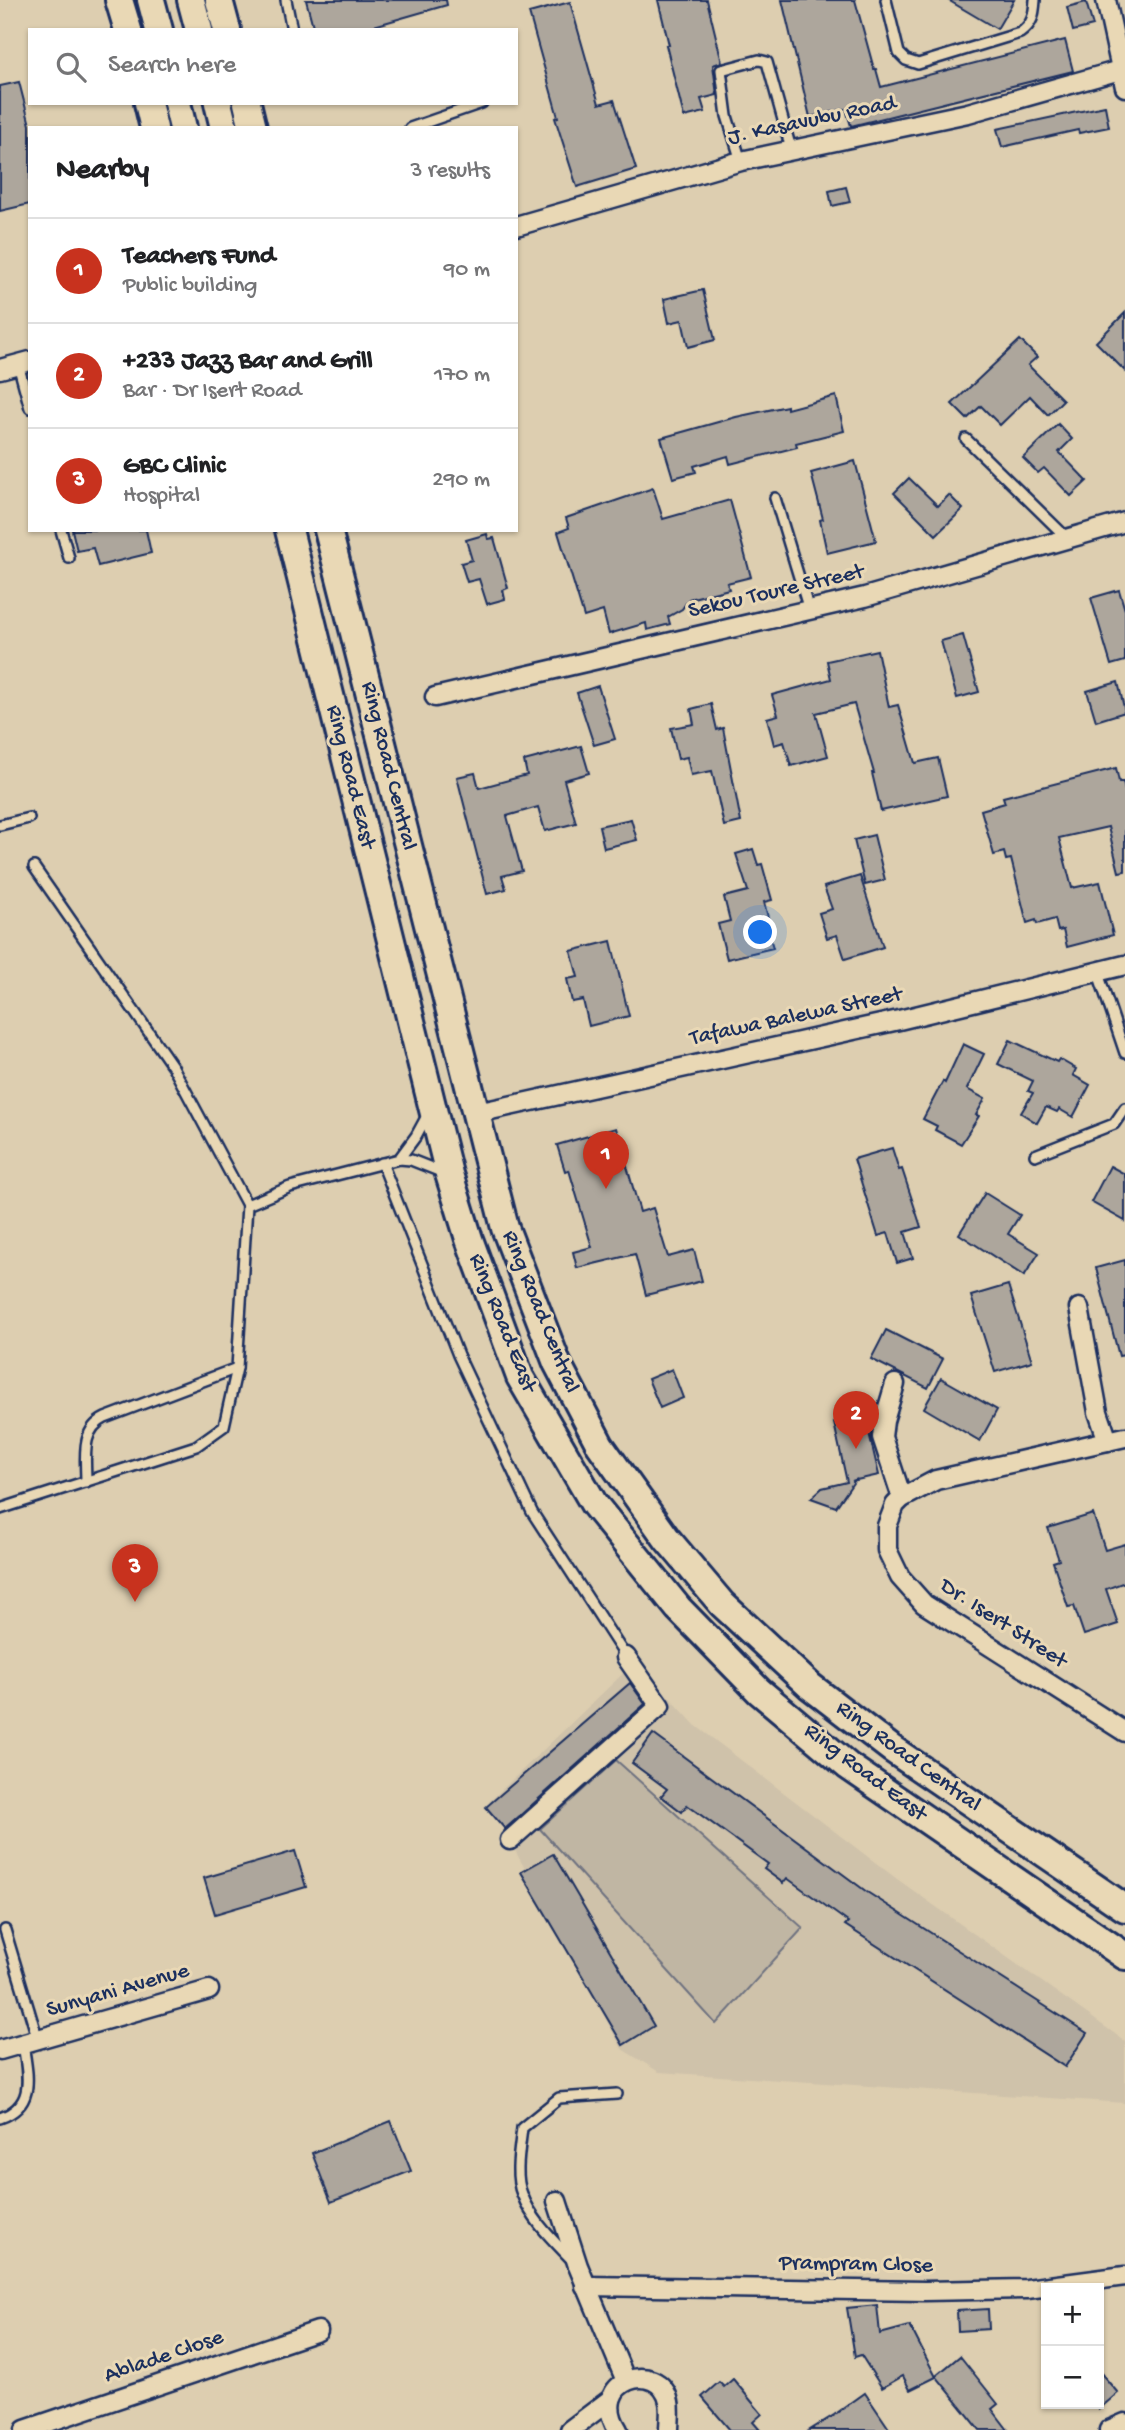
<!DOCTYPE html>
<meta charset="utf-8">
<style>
body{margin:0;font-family:"Gochi Hand",sans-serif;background:#f2f2f2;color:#202124}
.controls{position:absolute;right:21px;bottom:21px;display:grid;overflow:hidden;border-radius:0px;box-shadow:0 2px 5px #0004}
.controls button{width:63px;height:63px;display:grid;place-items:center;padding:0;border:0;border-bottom:2px solid #e0e0e0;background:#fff;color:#202124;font:35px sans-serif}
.you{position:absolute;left:761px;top:933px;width:24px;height:24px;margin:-18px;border:5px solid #fff;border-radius:50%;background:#1a73e8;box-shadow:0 0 0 10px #1a73e833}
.badge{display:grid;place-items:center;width:46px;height:46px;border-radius:50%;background:#c8321e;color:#fff;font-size:23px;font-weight:700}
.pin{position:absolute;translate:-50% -58px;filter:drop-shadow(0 2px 4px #0008)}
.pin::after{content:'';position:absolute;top:37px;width:24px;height:21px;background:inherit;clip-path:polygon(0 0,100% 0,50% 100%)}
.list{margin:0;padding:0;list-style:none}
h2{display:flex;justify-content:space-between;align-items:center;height:91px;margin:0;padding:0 28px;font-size:30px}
h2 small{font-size:23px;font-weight:400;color:#757577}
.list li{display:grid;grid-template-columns:46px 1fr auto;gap:21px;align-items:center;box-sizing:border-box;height:105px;padding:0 28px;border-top:2px solid #e0e0e0}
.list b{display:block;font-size:26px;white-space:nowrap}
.list p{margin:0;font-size:23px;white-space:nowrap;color:#757577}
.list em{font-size:23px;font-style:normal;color:#757577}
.icon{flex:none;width:38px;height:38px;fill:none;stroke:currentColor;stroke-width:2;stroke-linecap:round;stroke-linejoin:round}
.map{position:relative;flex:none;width:1125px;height:2430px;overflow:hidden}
.search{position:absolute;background:#fff;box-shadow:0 2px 5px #0004;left:28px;top:28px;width:490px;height:77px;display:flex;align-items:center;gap:18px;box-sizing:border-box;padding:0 24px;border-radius:0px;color:#757577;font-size:26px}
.panel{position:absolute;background:#fff;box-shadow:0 2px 5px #0004;left:28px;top:126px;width:490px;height:406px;border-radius:0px}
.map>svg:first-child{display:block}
.built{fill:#cfc2aa}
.green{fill:#c0b6a3;stroke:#6e7280;stroke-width:2}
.building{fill:#ada69c;stroke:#1b2f5e;stroke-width:2}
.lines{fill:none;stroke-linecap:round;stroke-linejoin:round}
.service-casing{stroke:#1b2f5e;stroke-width:14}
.minor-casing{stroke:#1b2f5e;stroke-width:23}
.primary-casing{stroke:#1b2f5e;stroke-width:32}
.service{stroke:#e9d8b5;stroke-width:9}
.minor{stroke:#e9d8b5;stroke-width:18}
.primary{stroke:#e9d8b5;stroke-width:26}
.labels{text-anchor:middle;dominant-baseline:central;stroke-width:6;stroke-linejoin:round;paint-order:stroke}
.street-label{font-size:23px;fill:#1b2f5e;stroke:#e9d8b5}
</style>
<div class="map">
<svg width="1125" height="2430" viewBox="0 0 1125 2430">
<rect width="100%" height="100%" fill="#ddceb0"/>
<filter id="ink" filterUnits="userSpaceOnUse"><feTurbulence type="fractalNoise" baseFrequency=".0143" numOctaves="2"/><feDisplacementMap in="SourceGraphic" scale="14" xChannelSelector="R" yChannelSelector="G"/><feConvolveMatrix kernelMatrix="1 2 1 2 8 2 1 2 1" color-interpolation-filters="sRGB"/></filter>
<g filter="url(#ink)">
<polygon class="built" points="636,1661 695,1725 897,1879 1125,2041 1125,2103 659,2072 622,2049 489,1802"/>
<polygon class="green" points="616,1760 803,1928 716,2024 540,1829"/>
<g class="building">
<polygon points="306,0 446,0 447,5 360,30 314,30"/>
<polygon points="658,0 707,0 722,62 713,65 717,95 701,99 705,112 684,117 666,45 669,45"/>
<polygon points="782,0 855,0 874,69 876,69 881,87 1065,40 1073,71 851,126 846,109 810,117"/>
<polygon points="948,0 1014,0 997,29"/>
<polygon points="570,2 599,104 614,100 636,169 577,187 555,118 558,117 529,13"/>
<polygon points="1086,2 1093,26 1073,31 1067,7"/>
<polygon points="19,82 30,125 30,204 0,211 0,86"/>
<polygon points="1105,106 1109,127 1079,133 1078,130 1002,147 997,129"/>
<polygon points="846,187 850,202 832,206 829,191"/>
<polygon points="703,290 715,340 688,347 682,320 669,323 664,299"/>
<polygon points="1125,313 1125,371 1096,342"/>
<polygon points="1020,340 1037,357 1028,365 1063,400 1048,415 1030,396 1000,425 981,406 967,419 952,404"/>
<polygon points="836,396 844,431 796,443 797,447 730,464 728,456 694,466 696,472 673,478 661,438 736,417 787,406 787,409"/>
<polygon points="1058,424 1072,439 1059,452 1087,481 1071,496 1044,468 1038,473 1023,458"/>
<polygon points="855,461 876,541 827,553 820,520 823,519 811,473"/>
<polygon points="909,478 938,506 949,495 963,509 936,535 894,493"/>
<polygon points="653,488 663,519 730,500 751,577 727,583 729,589 689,599 682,609 668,617 670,624 647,630 646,623 609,634 603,611 584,617 558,532 569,528 566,518"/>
<polygon points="72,530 146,530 151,553 98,566 93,548 77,551"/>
<polygon points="487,534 488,539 494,538 508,588 503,590 505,599 487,604 479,579 467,582 461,563 472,560 466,540"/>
<polygon points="1119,590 1125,610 1125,661 1111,665 1091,598"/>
<polygon points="963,635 979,692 957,698 941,641"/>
<polygon points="877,650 889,707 898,705 915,763 938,758 947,796 881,811 872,773 874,773 854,704 816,713 828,756 791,766 784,742 774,745 767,718 778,715 772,695 831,679 827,661"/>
<polygon points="1118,682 1125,712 1096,721 1087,691"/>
<polygon points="598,686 615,739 594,745 577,693"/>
<polygon points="711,704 717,730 723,728 741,822 724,826 712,771 691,775 687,757 678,759 671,728 694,724 691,709"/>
<polygon points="581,746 589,773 564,780 576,823 545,831 538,807 507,816 522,871 502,876 506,889 487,894 457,777 475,773 479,788 527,775 524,761"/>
<polygon points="1116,768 1119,782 1123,782 1125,791 1125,871 1119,872 1108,827 1059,838 1072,888 1100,882 1113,935 1067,947 1063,930 1058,931 1055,919 1037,924 1036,920 1027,923 1011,859 1006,860 1004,852 994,855 981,810 1005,803 1003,797"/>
<polygon points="631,819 637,840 604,848 599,826"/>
<polygon points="874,835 885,880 865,885 854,840"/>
<polygon points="753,849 758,865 762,864 772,900 764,902 771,929 768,930 773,948 727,959 718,924 730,921 724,897 748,891 736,854"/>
<polygon points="860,876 883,947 845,959 837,935 827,938 819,913 832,909 824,887"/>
<polygon points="611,941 629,1016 589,1026 583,1000 572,1002 567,979 578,977 571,951"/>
<polygon points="1010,1040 1057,1062 1059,1059 1076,1069 1073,1075 1090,1085 1073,1117 1059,1109 1057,1112 1046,1107 1037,1123 1021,1113 1033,1093 1028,1091 1033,1081 998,1064"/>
<polygon points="963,1044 984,1054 967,1089 985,1099 976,1115 979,1116 961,1144 935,1130 937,1126 923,1119 943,1081 945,1083"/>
<polygon points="616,1128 640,1212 653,1208 668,1257 694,1250 702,1281 646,1295 635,1254 577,1268 573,1252 592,1247 569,1170 565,1171 557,1145"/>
<polygon points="892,1148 899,1170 902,1169 921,1227 905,1232 913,1258 897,1263 888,1233 878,1236 854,1159"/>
<polygon points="1110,1166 1125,1174 1125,1221 1091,1202"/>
<polygon points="985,1193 1020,1215 1008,1234 1039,1253 1024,1276 959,1234"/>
<polygon points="1125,1260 1125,1355 1119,1356 1096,1268"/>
<polygon points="1008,1285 1032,1361 995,1372 971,1296"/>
<polygon points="886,1330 943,1359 928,1388 871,1359"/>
<polygon points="672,1369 683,1398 660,1408 648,1379"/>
<polygon points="941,1378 997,1410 980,1441 924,1408"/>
<polygon points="865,1416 879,1475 852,1481 855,1480 836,1507 811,1498 822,1488 847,1482 834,1423"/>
<polygon points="1093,1514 1105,1550 1125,1544 1125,1582 1106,1589 1118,1624 1084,1635 1074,1606 1068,1607 1053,1562 1059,1560 1048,1528"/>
<polygon points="630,1683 645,1704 505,1829 486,1807"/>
<polygon points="653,1734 867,1892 1087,2033 1065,2067 845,1925 848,1922 787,1878 783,1883 764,1869 768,1864 687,1805 682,1812 661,1796 667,1789 632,1763"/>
<polygon points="295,1851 306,1887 215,1914 204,1878"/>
<polygon points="553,1854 654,2026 623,2045 521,1872"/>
<polygon points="391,2121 411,2171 331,2202 312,2153"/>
<polygon points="877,2305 880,2334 910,2326 936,2377 910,2390 903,2376 882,2388 861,2355 855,2357 847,2308"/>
<polygon points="988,2309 989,2329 958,2331 957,2311"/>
<polygon points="960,2356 998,2404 992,2409 1008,2430 980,2430 936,2376"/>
<polygon points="1099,2371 1118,2393 1099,2409"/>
<polygon points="733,2379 762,2414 753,2422 760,2430 730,2430 702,2397 719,2382 724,2387"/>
<polygon points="865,2393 890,2430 810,2430 834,2415"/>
</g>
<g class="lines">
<g class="service-casing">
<g id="service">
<polyline points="286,0 292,30"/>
<path d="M886,0L899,53L906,60L918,64L1020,33C1033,24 1034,15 1035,0"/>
<polyline points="410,128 482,103"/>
<polyline points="741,161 727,116 721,70 759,60 767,62 791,149"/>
<polyline points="18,364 30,408"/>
<polyline points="966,439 1067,538"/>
<polyline points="775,498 809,610"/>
<polyline points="61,530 69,558"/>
<polyline points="0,825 29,818"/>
<polyline points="34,867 173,1067 247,1205"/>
<polyline points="1098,973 1125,1053"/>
<polyline points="1035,1155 1114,1124 1125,1108"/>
<polyline points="399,1159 416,1136 428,1114"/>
<polyline points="382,1163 458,1355 532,1512 626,1657"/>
<path d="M86,1482C86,1458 80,1430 105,1418L237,1368"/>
<polyline points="0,1509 196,1446 224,1426 237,1368 247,1205 290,1187 399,1159 411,1160 444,1173"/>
<polyline points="5,1930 38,2040"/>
<path d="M0,2118C37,2105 27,2074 23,2043"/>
<path d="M572,2260C553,2240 532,2221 522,2194C514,2175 520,2148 522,2128L559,2098L617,2094"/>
</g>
</g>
<g class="minor-casing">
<g id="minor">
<polyline points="1106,0 1125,87"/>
<polyline points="516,226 741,161 968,113 1120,70"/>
<polyline points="0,369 30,361"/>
<polyline points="435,697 865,597 1125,522"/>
<polyline points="477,1113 899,1020 1125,965"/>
<polyline points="1079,1308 1098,1412 1108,1441"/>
<polyline points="895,1384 884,1421 882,1437 902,1498"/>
<polyline points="1125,1437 936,1480 902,1498 895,1505 887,1526 887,1550 900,1577 924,1604 1125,1732"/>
<polyline points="510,1840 660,1706 626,1657"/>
<polyline points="0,2050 209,1990"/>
<polyline points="557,2201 578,2266 626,2381"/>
<polyline points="585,2286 925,2291 1027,2289 1125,2276"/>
<polyline points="25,2430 318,2331"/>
<polyline points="570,2430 611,2399"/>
<path d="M618,2430C587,2381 659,2357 669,2402C671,2411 669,2421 669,2430"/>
<polyline points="1109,2430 1125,2423"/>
</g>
</g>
<g class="primary-casing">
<g id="primary">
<polyline points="119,0 128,30"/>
<polyline points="151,0 159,30"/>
<polyline points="191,0 199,30"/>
<polyline points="219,0 227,30"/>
<polyline points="148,103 154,128"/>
<polyline points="177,103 183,128"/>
<polyline points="218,103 224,128"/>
<polyline points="247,103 253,128"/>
<polyline points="289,530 449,1174 469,1239 520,1377 594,1504 678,1608 759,1691 848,1766 1125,1956"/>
<polyline points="328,530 505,1228 557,1363 600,1445 667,1539 722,1604 810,1686 892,1749 1125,1908"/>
</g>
</g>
<use href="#service" class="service"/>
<use href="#minor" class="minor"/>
<use href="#primary" class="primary"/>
</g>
</g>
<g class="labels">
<g class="street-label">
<text transform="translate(812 121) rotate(-12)">J. Kasavubu Road</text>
<text transform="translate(776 592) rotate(-13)">Sekou Toure Street</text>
<text transform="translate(388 766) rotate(76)">Ring Road Central</text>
<text transform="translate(350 777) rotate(76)">Ring Road East</text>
<text transform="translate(796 1017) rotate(-12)">Tafawa Balewa Street</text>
<text transform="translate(540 1312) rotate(68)">Ring Road Central</text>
<text transform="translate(502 1323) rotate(68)">Ring Road East</text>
<text transform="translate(1003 1624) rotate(33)">Dr. Isert Street</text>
<text transform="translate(908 1757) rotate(36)">Ring Road Central</text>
<text transform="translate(865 1773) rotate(37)">Ring Road East</text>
<text transform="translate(118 1991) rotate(-16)">Sunyani Avenue</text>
<text transform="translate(856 2265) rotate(1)">Prampram Close</text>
<text transform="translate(164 2357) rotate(-19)">Ablade Close</text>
</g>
</g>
</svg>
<div class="controls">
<button>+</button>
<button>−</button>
</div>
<div class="you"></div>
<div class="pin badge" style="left:606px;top:1189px">1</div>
<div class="pin badge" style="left:856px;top:1449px">2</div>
<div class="pin badge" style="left:135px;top:1602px">3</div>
<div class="search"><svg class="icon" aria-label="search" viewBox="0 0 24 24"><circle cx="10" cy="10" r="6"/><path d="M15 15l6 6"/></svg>Search here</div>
<section class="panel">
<h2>Nearby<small>3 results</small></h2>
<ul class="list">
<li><span class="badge">1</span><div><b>Teachers Fund</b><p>Public building</p></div><em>90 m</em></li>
<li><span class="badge">2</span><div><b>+233 Jazz Bar and Grill</b><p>Bar · Dr Isert Road</p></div><em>170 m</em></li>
<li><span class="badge">3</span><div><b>GBC Clinic</b><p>Hospital</p></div><em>290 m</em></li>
</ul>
</section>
</div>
